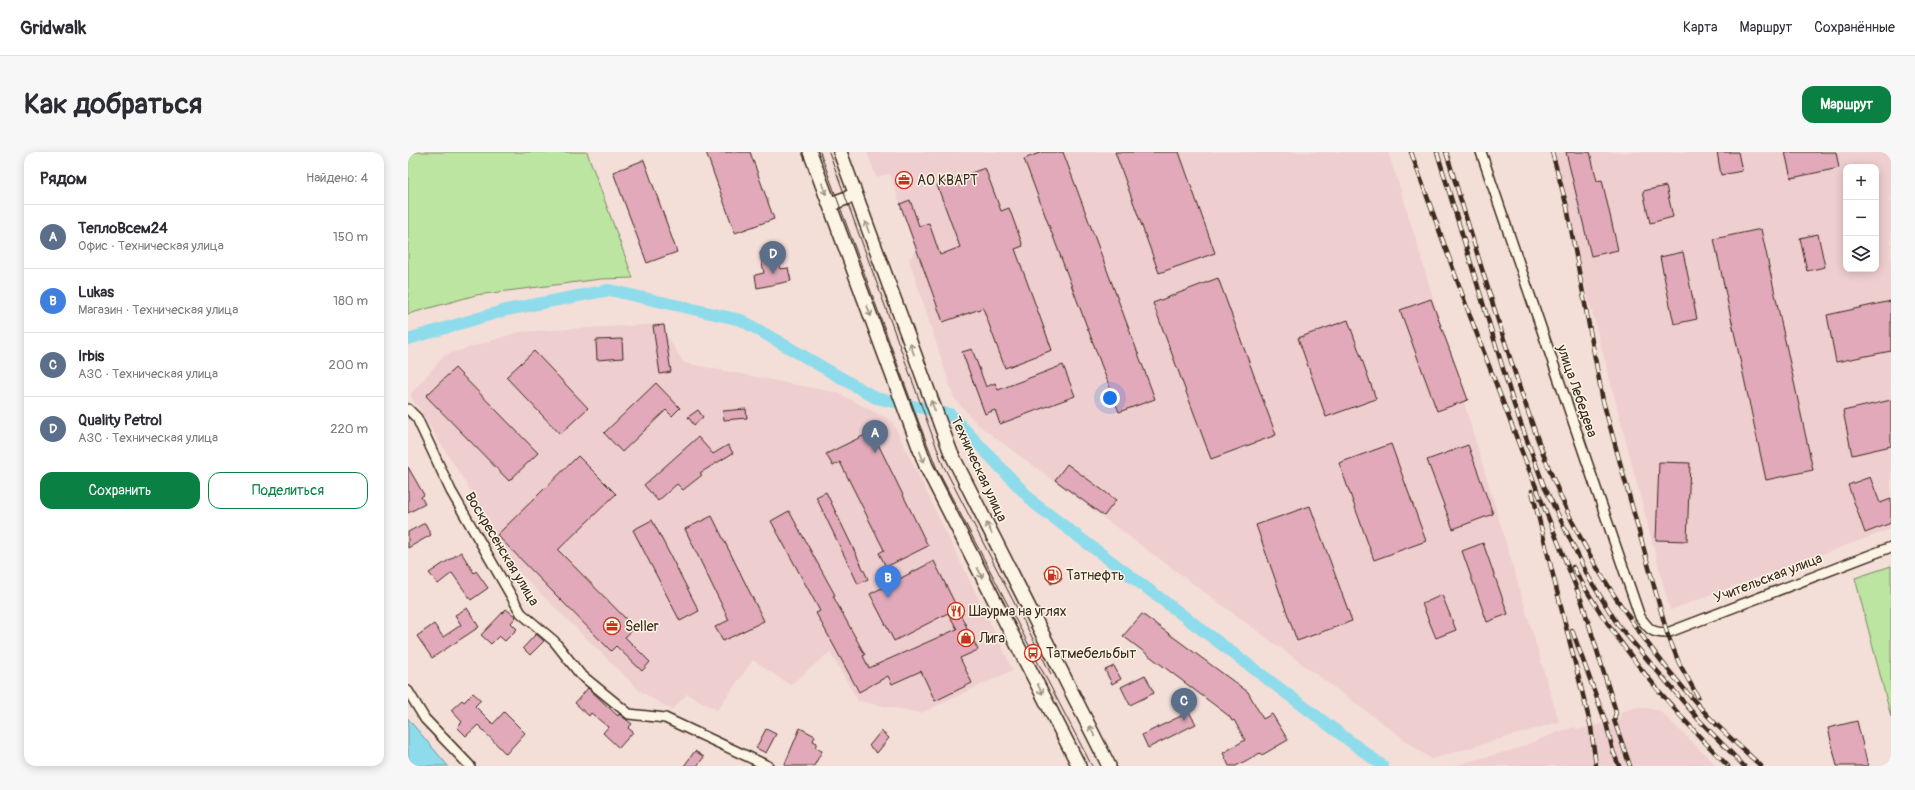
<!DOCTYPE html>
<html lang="ru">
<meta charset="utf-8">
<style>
body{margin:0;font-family:Pangolin,sans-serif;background:#f7f7f7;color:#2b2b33}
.controls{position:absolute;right:12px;top:12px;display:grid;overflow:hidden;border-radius:8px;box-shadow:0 2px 10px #0003}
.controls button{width:36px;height:36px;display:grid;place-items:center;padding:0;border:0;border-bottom:1px solid #e1e1e2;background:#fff;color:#2b2b33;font:20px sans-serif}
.you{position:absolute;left:702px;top:246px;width:14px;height:14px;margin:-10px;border:3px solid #fff;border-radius:50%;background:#1a73e8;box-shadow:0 0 0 6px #1a73e833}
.badge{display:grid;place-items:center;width:26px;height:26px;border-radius:50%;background:#0b8043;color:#fff;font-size:13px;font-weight:700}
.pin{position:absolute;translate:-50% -33px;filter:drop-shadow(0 1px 2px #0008)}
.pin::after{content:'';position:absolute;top:21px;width:14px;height:12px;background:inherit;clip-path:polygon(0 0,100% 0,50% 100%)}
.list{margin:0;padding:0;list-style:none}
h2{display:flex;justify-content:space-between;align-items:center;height:52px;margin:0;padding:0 16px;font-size:17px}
h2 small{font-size:13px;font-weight:400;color:#7c7c81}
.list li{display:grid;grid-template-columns:26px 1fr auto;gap:12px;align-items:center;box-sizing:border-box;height:64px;padding:0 16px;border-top:1px solid #e1e1e2}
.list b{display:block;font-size:15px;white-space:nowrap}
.list p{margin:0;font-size:13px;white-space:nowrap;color:#7c7c81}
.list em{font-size:13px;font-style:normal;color:#7c7c81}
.actions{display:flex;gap:8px;padding:12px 16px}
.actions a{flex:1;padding:9px 0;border:1px solid #0b8043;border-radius:12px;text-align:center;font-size:14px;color:#0b8043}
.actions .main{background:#0b8043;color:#fff}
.icon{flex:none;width:22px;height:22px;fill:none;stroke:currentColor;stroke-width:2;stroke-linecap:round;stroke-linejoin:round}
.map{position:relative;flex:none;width:1483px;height:614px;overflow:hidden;border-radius:12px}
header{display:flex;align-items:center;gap:24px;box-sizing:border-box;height:56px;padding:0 20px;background:#fff;border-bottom:1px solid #e1e1e2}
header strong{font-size:19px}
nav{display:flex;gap:22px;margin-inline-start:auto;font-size:14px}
.intro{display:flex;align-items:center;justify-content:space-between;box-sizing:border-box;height:96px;padding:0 24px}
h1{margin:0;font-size:28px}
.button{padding:10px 18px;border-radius:12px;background:#0b8043;color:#fff;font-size:14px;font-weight:700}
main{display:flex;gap:24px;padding:0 24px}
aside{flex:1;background:#fff;border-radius:12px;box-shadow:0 2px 10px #0003}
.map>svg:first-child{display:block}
.built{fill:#eececf;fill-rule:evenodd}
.green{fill:#bbe5a1;stroke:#7b8860}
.water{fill:#8edceb;stroke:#6d9599}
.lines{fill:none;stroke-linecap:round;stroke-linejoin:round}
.canal{stroke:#8edceb;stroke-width:12}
.building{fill:#e1a9b9;stroke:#3b2a1e}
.minor-casing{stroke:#3b2a1e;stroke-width:12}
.secondary-casing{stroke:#3b2a1e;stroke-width:16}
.minor{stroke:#fcf5e5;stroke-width:9}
.secondary{stroke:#fcf5e5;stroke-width:13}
.tram{stroke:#3b2a1e;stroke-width:1}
.rail-casing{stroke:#3b2a1e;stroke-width:4.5}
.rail{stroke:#fcf5e5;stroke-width:3;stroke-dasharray:9;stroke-linecap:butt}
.oneway{stroke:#9c9082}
.labels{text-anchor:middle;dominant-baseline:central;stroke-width:3;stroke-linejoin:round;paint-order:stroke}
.poi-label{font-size:14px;fill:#3b2a1e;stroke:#fcf5e5;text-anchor:start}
.street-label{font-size:14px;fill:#3b2a1e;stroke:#fcf5e5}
</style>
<header>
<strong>Gridwalk</strong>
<nav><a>Карта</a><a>Маршрут</a><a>Сохранённые</a></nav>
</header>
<div class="intro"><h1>Как добраться</h1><a class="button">Маршрут</a></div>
<main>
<aside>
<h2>Рядом<small>Найдено: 4</small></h2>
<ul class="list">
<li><span class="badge" style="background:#5c6f8a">A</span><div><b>ТеплоВсем24</b><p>Офис · Техническая улица</p></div><em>150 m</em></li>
<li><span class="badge" style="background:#3f7fe0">B</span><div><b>Lukas</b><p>Магазин · Техническая улица</p></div><em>180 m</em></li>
<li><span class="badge" style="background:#5c6f8a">C</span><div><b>Irbis</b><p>АЗС · Техническая улица</p></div><em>200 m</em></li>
<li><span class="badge" style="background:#5c6f8a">D</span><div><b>Quality Petrol</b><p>АЗС · Техническая улица</p></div><em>220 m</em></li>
</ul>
<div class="actions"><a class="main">Сохранить</a><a>Поделиться</a></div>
</aside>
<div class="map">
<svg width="1483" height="614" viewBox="0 0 1483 614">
<rect width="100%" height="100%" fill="#f4ded8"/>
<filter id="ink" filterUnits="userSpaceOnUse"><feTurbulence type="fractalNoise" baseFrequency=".025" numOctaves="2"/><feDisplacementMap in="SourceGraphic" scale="8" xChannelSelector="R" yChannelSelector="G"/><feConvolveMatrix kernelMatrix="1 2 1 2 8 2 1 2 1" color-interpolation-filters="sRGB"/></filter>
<g filter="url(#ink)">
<g class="built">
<polygon points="459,0 980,0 995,45 1151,570 1023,607 570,273 546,246 501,107 508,100 482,22 468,25"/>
<path d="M1145,0H1483V377L1262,458L1157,56ZM1438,15H1468V117H1438Z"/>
<polygon points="251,172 276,211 430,241 484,269 605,518 513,561 450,549 422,500 382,533 345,508 309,558 279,542 264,558 232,539 74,384 83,371 2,243 37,203 111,180"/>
<polygon points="1230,555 1251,558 1309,614 1045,614 1108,597 1150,580 1167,575 1170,578 1213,567 1212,560"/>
</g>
<g class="green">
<polygon points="0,0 179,0 225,126 193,127 68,143 0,162"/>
<polygon points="1483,414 1483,565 1447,426"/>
</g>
<polygon class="water" points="0,566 1,568 40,614 0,614"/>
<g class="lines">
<polyline class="canal" points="0,187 98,158 201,138 333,168 468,246 542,262 627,352 975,614"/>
</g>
<g class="building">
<polygon points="298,0 342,0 366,67 327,81"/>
<polygon points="634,0 655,0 747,247 711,260 616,7"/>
<polygon points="707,0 771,0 807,101 751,121"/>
<polygon points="1158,0 1182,0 1189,29 1194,28 1210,98 1183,104"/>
<polygon points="1309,0 1330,0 1334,19 1313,23"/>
<polygon points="1377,0 1428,0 1431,16 1383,26"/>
<polygon points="236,8 269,100 239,111 205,20"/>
<polygon points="577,16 593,59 601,56 615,94 607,97 644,198 597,216 575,156 535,170 492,52 502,48 511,74 521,71 532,103 552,95 529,33"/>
<polygon points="1258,34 1265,65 1242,71 1235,39"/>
<polygon points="1353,77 1405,318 1358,328 1306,87"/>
<polygon points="1410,82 1417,115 1399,119 1392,86"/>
<polygon points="368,97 372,117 380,116 383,129 349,136 347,123 356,121 352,101"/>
<polygon points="1275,100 1289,167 1266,172 1252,105"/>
<polygon points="810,126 868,283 803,307 745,151"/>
<polygon points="1023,147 1060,248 1029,259 992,158"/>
<polygon points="1483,149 1483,199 1428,210 1419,163"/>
<polygon points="940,168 968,247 918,265 890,186"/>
<polygon points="256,173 263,220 252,222 245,174"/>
<polygon points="214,187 215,206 189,208 188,188"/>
<polygon points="564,197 578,235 587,231 590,238 655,213 667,244 592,272 587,258 577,262 554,200"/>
<polygon points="126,199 180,256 152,282 98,225"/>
<polygon points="47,216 130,301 101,329 18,244"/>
<polygon points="248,231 272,256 264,264 258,258 214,300 196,281"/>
<polygon points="1483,248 1483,294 1444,303 1435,259"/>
<polygon points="338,257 339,266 316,268 315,259"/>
<polygon points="290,258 295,265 286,273 280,265"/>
<polygon points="459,282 465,294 470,292 520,394 478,415 471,401 476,398 432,310 425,314 418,302"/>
<polygon points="290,285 305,302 320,293 325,301 292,321 294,323 275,338 269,332 250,349 236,333"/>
<polygon points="983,292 1018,389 966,408 931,311"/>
<polygon points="1060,293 1085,362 1045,377 1019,308"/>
<polygon points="170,304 208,342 150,398 227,476 217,485 242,510 234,519 208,494 203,499 89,383"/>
<polygon points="1251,310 1282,311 1279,389 1248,388"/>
<polygon points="659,312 708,348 696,364 647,328"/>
<polygon points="0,315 16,343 13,345 17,352 0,361"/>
<polygon points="1462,325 1472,351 1483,347 1483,371 1457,381 1440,333"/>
<polygon points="418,340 460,427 450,432 408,345"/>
<polygon points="902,354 944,469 889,489 848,373"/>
<polygon points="381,359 427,443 425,444 457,503 455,504 461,516 549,477 540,461 486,489 462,442 526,409 570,498 552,506 564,531 527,549 513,519 484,532 480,524 451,540 408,461 412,459 363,369"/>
<polygon points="304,364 356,469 315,489 307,475 321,468 277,377"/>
<polygon points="244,368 291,459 272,469 225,378"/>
<polygon points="17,371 23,383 0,396 0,380"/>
<polygon points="1075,391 1100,462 1079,470 1054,399"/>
<polygon points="53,400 66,421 68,419 80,436 63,448 44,421 30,432 21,421"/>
<polygon points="648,415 654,427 643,432 637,420"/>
<polygon points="1034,443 1048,478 1028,486 1014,452"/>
<polygon points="59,456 71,475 24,506 9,484 26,472 35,485 53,473 47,463"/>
<polygon points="98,457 108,465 103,471 109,477 97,489 91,484 83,492 73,483"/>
<polygon points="734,462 840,540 855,567 864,562 880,588 854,603 852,601 828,614 821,614 815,601 837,588 826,568 824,569 821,564 715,484"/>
<polygon points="128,482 136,489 122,503 115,496"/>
<polygon points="706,514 713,527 704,532 697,518"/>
<polygon points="737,523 746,541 722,553 713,535"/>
<polygon points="180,536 210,564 211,562 224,572 220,576 225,580 211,596 195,581 200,575 183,561 181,564 167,551"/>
<polygon points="65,541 73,548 67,554 85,572 96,560 117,581 98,602 70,573 58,584 49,575 54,570 43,558 54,548 56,550"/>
<polygon points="781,560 788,572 740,596 734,583"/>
<polygon points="1449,569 1460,614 1429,614 1420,576"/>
<polygon points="392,576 407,584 405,589 409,591 407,595 414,599 406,614 376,614"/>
<polygon points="358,577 368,582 358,601 348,596"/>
<polygon points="473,579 481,586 469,601 461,594"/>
<polygon points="287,599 296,605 289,614 276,614"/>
</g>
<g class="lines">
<g class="minor-casing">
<g id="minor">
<path d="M1073,0L1232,465C1241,477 1243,481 1259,481L1483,395"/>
<polyline points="0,257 9,266 43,339 113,461 146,489 172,522 221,562 257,566 360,614"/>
<polyline points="0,539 17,567 62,614"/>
</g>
</g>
<g class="secondary-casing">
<g id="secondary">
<polyline points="402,0 518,314 671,614"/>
<polyline points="432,0 543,301 701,614"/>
<polyline points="422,52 447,43"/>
</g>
</g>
<use href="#minor" class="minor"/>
<use href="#secondary" class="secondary"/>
<g class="tram">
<polyline points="412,0 511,271 529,317 684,614"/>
<polyline points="421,0 535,313 643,522"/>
</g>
<g class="rail-casing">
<g id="rail">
<polyline points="1003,0 1062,164 1114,300 1174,450 1208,560 1206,568 1222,614"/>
<polyline points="1029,0 1106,253 1136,334 1181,426 1210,473 1291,568 1336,614"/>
<path d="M1038,0C1060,71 1081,142 1104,212C1121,264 1139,317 1163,367C1196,436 1247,506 1299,563C1316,581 1335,597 1353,614"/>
<polyline points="1144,0 1159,55 1195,249 1259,481 1271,511 1290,545"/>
<polyline points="1124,339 1183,575 1188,614"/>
<path d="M1165,415C1206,490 1260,554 1320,614"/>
<polyline points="1164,478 1198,571 1205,599 1211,614"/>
</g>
</g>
<use href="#rail" class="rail"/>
</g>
<defs><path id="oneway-shaft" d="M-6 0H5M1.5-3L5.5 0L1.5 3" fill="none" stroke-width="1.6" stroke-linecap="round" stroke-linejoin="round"/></defs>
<g class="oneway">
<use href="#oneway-shaft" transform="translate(416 37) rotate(70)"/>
<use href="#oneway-shaft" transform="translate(459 75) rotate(-110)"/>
<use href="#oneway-shaft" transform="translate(461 159) rotate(70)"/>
<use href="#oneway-shaft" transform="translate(504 197) rotate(-110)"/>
<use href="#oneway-shaft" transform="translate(525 254) rotate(-111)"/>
<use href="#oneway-shaft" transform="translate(514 305) rotate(69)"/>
<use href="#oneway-shaft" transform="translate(581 376) rotate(-117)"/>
<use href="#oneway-shaft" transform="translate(572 421) rotate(63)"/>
<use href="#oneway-shaft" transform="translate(632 537) rotate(63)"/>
<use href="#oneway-shaft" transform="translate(684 579) rotate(-116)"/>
</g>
</g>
<defs>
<g id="office-ring" transform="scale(0.9)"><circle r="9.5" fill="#fcf5e5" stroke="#c8321e" stroke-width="1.5"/><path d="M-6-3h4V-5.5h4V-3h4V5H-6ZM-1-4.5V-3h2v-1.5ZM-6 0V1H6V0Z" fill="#c8321e"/></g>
<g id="fuel-ring" transform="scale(0.9)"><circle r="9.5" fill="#fcf5e5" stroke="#c8321e" stroke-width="1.5"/><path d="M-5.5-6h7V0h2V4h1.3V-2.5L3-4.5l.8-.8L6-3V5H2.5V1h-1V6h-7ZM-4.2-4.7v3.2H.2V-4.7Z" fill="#c8321e"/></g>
<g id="restaurant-ring" transform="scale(0.9)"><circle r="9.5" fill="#fcf5e5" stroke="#c8321e" stroke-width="1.5"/><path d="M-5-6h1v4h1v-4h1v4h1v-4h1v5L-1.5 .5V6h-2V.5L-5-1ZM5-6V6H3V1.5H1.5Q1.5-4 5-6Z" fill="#c8321e"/></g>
<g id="shop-ring" transform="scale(0.9)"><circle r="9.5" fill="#fcf5e5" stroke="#c8321e" stroke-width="1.5"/><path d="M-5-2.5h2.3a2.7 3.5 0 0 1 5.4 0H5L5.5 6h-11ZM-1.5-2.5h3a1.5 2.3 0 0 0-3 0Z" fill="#c8321e"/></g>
<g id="bus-ring" transform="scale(0.9)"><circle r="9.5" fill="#fcf5e5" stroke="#c8321e" stroke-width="1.5"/><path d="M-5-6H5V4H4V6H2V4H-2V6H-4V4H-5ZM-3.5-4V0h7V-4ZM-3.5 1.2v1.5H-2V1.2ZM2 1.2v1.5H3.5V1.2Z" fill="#c8321e"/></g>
</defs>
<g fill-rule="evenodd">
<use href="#office-ring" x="496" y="28"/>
<use href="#fuel-ring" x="645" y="423"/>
<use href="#restaurant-ring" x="548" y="459"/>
<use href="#office-ring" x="204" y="474"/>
<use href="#shop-ring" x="558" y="486"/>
<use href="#bus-ring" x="625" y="501"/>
</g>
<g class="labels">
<g class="poi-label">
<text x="509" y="28">АО КВАРТ</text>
<text x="658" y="423">Татнефть</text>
<text x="561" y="459">Шаурма на углях</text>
<text x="217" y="474">Seller</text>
<text x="571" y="486">Лига</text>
<text x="638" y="501">Татмебельбыт</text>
</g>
<g class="street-label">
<text transform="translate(1169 239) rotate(71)">улица Лебедева</text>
<text transform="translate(571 317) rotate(65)">Техническая улица</text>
<text transform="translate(94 397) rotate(59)">Воскресенская улица</text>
<text transform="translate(1360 426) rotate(-21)">Учительская улица</text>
</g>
</g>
</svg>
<div class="controls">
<button>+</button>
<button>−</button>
<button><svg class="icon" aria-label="layers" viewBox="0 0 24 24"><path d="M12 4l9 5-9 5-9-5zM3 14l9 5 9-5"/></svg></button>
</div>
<div class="you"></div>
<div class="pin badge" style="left:467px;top:301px;background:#5c6f8a">A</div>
<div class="pin badge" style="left:480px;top:446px;background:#3f7fe0">B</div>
<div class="pin badge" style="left:776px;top:569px;background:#5c6f8a">C</div>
<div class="pin badge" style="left:365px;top:122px;background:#5c6f8a">D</div>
</div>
</main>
